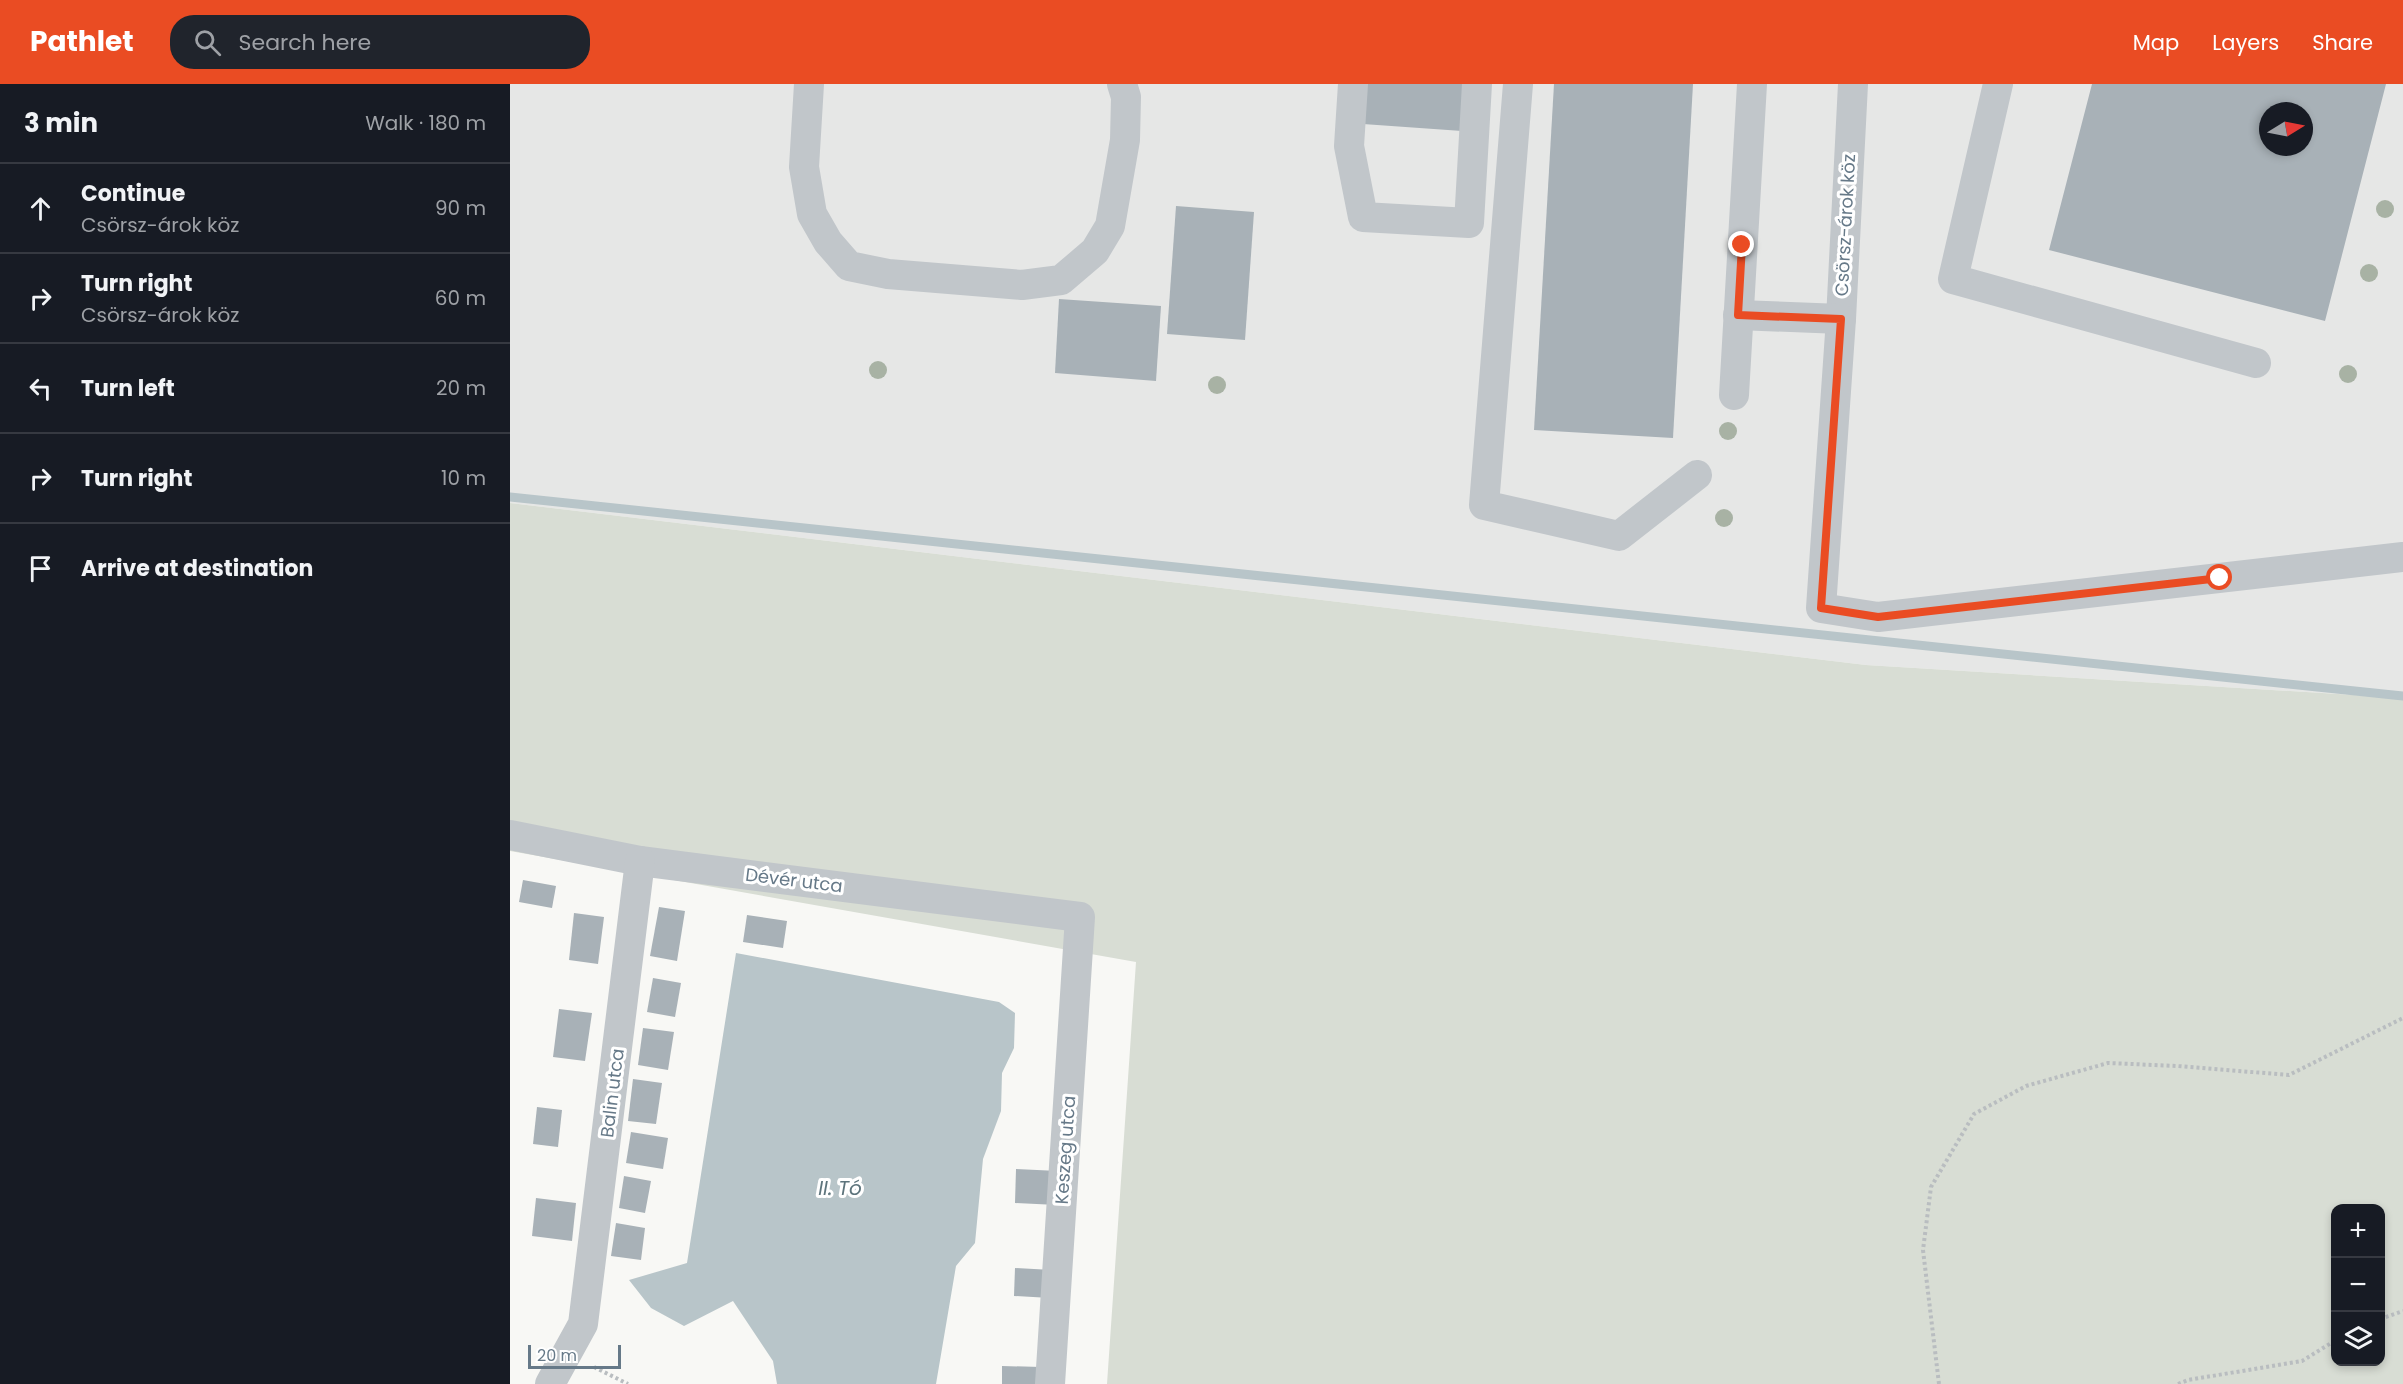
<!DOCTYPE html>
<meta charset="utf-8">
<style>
body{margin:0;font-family:Poppins,sans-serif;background:#20242c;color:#f1f3f6}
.controls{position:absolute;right:18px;bottom:18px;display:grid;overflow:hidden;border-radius:12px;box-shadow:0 3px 9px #0003}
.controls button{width:54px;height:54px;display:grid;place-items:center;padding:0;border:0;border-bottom:2px solid #363941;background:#171b24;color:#f1f3f6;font:30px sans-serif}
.compass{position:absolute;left:1749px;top:18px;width:54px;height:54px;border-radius:50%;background:#171b24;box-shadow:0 3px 9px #0003;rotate:80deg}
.scale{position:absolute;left:18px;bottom:15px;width:93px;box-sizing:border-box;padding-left:6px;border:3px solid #667988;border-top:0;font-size:16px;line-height:21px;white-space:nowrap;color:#667988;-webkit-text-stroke:4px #fff;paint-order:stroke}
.stop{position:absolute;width:18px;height:18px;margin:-14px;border:4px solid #ea4c23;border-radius:50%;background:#fff}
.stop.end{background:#ea4c23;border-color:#fff;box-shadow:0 2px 6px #0008}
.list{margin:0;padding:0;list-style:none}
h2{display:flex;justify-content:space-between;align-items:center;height:78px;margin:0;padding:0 24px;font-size:26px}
h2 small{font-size:20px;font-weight:400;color:#9ea1a6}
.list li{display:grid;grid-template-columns:39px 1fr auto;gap:18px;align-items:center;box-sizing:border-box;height:90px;padding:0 24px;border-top:2px solid #363941}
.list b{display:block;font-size:22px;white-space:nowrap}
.list p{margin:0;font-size:20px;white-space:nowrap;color:#9ea1a6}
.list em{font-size:20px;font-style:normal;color:#9ea1a6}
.icon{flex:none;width:33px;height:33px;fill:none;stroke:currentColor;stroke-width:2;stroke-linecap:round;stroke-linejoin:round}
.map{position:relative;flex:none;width:1893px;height:1300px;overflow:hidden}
header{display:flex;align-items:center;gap:36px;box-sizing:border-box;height:84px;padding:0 30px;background:#ea4c23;color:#fff}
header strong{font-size:28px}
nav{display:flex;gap:33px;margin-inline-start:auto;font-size:21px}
.search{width:420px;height:54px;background:#20242c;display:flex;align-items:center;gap:15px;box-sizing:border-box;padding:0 21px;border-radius:24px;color:#9ea1a6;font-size:22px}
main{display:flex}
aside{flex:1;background:#171b24}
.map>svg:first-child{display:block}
.built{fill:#e6e7e6;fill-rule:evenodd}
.green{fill:#d8ddd4;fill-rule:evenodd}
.water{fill:#b8c5c9}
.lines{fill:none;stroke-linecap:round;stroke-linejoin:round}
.stream{stroke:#b8c5c9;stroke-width:9}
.building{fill:#a8b1b7;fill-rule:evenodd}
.path{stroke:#b9bdc0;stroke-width:4;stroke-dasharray:3 3;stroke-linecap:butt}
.minor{stroke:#c1c6ca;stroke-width:30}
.tree{fill:#a8b2a4}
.route{stroke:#ea4c23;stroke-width:8}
.labels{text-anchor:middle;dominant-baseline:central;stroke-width:6;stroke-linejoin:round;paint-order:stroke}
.street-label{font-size:18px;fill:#667988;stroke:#fff}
.water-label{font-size:20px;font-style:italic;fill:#5d747c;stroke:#fff}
</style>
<header>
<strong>Pathlet</strong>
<div class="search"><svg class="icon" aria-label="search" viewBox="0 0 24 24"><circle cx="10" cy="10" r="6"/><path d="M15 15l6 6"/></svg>Search here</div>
<nav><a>Map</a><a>Layers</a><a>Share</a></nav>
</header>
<main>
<aside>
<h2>3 min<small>Walk · 180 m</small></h2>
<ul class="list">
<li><svg class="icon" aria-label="ahead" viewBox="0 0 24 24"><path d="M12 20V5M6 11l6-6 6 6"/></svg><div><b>Continue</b><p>Csörsz-árok köz</p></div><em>90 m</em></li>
<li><svg class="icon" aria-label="right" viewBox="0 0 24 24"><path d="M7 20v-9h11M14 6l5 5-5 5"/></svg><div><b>Turn right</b><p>Csörsz-árok köz</p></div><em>60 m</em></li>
<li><svg class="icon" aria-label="left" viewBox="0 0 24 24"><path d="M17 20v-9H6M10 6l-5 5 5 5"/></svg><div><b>Turn left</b></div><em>20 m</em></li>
<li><svg class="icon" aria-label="right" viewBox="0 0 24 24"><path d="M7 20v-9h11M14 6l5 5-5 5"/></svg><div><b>Turn right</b></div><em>10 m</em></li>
<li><svg class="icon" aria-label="arrive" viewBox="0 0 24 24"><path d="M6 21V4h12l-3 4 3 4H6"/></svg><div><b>Arrive at destination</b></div></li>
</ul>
</aside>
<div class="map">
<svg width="1893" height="1300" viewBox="0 0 1893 1300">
<rect width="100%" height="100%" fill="#f8f8f5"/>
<path class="built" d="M0,0H1893V614L1356,581L0,419ZM1758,27H1794V63H1758Z"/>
<path class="green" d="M0,419L1356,581L1893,614V1300H597L626,878L0,767ZM1826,1124H1870V1278H1826Z"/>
<polygon class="water" points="226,869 489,918 505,929 504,964 492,989 491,1027 473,1075 465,1159 446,1182 426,1300 267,1300 263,1277 223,1217 174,1242 141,1224 119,1196 177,1179"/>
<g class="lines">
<polyline class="stream" points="0,413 1893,612"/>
</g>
<g class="building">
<polygon points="856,0 955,0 952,47 853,40"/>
<polygon points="1044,0 1183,0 1163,354 1024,346"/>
<path d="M1582,0H1876L1815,237L1539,166ZM1758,27H1794V63H1758Z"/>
<polygon points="666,122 744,128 735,256 657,250"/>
<polygon points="549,215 651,222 646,297 545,289"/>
<polygon points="13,796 46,802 42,824 9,818"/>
<polygon points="149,823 175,827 167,877 140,872"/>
<polygon points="64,829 94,833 88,880 59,876"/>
<polygon points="237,831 277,837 273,864 233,858"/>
<polygon points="143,894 171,899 165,933 137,928"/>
<polygon points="49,925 82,929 75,977 43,973"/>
<polygon points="133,944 164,948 158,986 128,981"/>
<polygon points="123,995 152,999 146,1040 118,1037"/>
<polygon points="27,1023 52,1026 48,1063 23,1060"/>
<polygon points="121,1048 158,1054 153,1085 116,1079"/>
<polygon points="506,1085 548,1087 547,1121 505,1119"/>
<polygon points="114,1092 141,1097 135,1129 109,1124"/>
<polygon points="26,1114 66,1119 62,1157 22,1152"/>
<polygon points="106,1139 135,1144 131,1176 101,1172"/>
<polygon points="505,1184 542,1186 540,1214 504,1212"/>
<polygon points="492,1282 531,1283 530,1300 492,1300"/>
</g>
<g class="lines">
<g class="path">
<polyline points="1870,1235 1893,1227"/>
<polyline points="84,1283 118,1300"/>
<polyline points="1429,1300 1413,1166 1421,1103 1464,1030 1516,1002 1598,979 1667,982 1779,991 1893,934"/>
<polyline points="1668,1300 1678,1296 1792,1277 1826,1256"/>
</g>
<g class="minor">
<polyline points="299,0 294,83 302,130 318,158 339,182 378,190 512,201 551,196 585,167 600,142 615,56 616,13 612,0"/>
<polyline points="843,0 839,62 853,133 959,139 967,0"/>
<polyline points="1008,0 974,421 1109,452 1187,391"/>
<polyline points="1343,0 1331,235 1311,524 1368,533 1893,473"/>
<polyline points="1488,0 1443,195 1746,279"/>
<polyline points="1228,231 1331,235"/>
<polyline points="1224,311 1242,0"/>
<polyline points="0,751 130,777 570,833 540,1300"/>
<polyline points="40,1300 73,1240 130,777"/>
</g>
</g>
<g class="tree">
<circle cx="1875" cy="125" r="9"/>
<circle cx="1859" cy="189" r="9"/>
<circle cx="368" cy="286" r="9"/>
<circle cx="1838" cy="290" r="9"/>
<circle cx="707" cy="301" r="9"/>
<circle cx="1218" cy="347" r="9"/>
<circle cx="1214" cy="434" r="9"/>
</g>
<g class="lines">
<polyline class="route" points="1232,161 1228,231 1331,235 1311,524 1368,533 1710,494"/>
</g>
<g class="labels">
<g class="street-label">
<text transform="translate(1335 141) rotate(-87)">Csörsz-árok köz</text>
<text transform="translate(284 796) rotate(7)">Dévér utca</text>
<text transform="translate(102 1009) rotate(-83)">Balin utca</text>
<text transform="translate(555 1066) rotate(-86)">Keszeg utca</text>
</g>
<g class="water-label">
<text x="330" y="1104">II. Tó</text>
</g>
</g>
</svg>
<div class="controls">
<button>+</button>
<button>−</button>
<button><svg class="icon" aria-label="layers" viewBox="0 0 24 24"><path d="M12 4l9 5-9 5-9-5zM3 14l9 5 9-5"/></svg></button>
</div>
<svg class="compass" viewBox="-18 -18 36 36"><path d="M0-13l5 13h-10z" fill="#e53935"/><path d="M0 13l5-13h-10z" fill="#9ea1a6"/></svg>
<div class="scale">20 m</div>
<div class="stop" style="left:1710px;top:494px"></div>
<div class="stop end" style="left:1232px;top:161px"></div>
</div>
</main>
